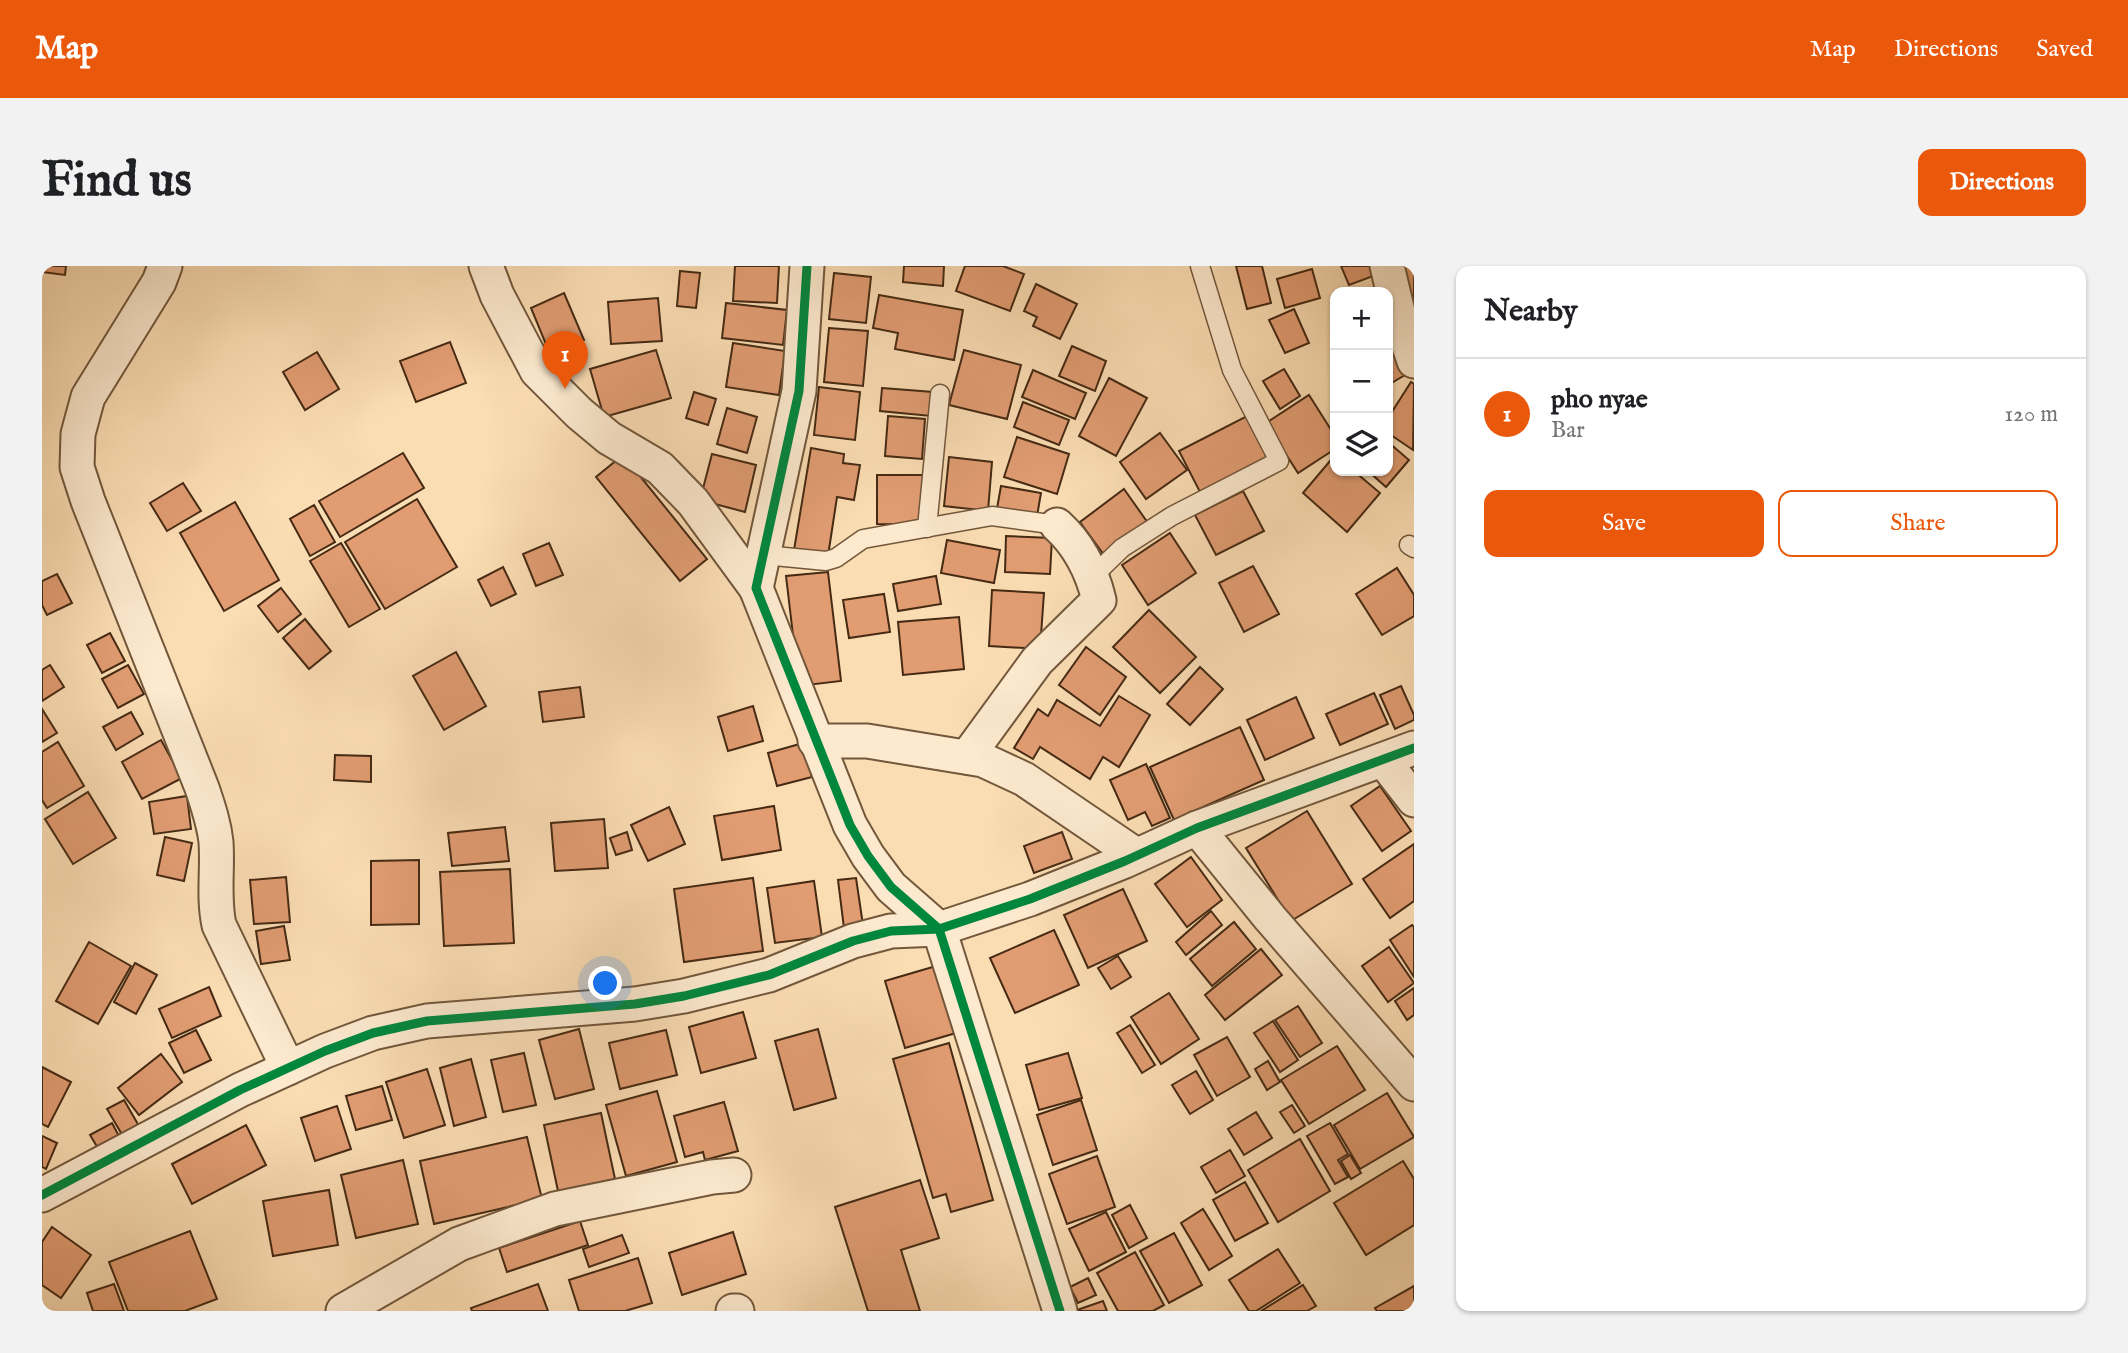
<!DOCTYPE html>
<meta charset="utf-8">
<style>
body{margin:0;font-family:"IM FELL English",serif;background:#f2f2f2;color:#202124}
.controls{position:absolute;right:21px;top:21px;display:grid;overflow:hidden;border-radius:14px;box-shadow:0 2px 5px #0004}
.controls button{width:63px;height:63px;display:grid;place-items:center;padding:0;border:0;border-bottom:2px solid #e0e0e0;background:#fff;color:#202124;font:35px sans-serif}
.you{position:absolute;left:564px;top:718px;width:24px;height:24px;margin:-18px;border:5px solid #fff;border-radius:50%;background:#1a73e8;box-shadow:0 0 0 10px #1a73e833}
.badge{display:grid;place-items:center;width:46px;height:46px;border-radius:50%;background:#ea580c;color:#fff;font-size:23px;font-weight:700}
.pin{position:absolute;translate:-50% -58px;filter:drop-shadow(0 2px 4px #0008)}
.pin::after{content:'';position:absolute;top:37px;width:24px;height:21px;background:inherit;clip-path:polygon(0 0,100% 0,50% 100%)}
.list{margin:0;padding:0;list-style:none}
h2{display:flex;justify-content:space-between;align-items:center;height:91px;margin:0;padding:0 28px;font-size:30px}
h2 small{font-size:23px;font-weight:400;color:#757577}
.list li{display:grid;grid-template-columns:46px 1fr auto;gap:21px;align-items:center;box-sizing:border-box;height:112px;padding:0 28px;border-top:2px solid #e0e0e0}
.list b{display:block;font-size:26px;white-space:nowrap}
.list p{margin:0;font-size:23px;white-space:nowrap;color:#757577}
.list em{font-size:23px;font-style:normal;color:#757577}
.actions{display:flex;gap:14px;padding:21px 28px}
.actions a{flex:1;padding:16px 0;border:2px solid #ea580c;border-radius:14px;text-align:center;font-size:24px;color:#ea580c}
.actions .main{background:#ea580c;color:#fff}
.icon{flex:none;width:38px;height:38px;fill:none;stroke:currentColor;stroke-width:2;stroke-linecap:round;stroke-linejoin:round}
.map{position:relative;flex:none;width:1372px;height:1045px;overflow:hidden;border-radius:14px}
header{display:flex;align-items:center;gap:42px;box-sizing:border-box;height:98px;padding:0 35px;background:#ea580c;color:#fff}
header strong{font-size:33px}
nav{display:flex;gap:38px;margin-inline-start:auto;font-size:24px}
.intro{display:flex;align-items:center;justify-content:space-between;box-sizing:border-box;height:168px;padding:0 42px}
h1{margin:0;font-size:49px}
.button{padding:18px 32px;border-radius:14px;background:#ea580c;color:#fff;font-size:24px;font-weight:700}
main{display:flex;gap:42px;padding:0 42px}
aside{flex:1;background:#fff;border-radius:14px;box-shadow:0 2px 5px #0004}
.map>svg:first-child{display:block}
.building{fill:#e19c72;stroke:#452a13;stroke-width:2}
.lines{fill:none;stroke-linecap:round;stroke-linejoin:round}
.service-casing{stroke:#72573b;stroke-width:21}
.minor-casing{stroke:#72573b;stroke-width:37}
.service{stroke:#fce9ce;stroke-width:18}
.minor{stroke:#fce9ce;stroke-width:33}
.cycleway-casing{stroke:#fce9ce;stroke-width:13}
.cycleway{stroke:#00873e;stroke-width:9}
</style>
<header>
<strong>Map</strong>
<nav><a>Map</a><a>Directions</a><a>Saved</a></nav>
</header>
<div class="intro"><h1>Find us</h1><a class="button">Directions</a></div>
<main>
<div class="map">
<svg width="1372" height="1045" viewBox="0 0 1372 1045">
<rect width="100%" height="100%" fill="#fbddb4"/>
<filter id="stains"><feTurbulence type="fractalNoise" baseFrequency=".00286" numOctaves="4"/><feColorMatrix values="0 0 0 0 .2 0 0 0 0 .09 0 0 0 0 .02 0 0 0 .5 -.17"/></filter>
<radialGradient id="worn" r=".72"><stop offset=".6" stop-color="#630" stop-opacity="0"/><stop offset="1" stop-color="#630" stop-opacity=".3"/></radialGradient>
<g class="building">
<polygon points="0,0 24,0 23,9 0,6"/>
<polygon points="693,0 737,0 735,37 691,35"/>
<polygon points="862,0 902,0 901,20 861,16"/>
<polygon points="923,0 961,0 982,8 968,45 914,25"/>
<polygon points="1194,0 1220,0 1229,37 1205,43"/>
<polygon points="1299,0 1330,0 1334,9 1307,19"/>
<polygon points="1360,0 1372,0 1372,36 1356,2"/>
<polygon points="1270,3 1278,32 1243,42 1235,13"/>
<polygon points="638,5 658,7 654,42 635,40"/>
<polygon points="792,7 829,11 824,57 787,53"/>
<polygon points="994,18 1035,38 1018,73 991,60 995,51 982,45"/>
<polygon points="522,27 542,74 508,88 489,42"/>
<polygon points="837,29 921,44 912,94 853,83 856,67 831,62"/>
<polygon points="616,32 620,75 569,78 566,36"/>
<polygon points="684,37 745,44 741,79 680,72"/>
<polygon points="1252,43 1267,77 1243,87 1227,54"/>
<polygon points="787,62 826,65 821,120 782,116"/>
<polygon points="408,76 424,117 374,136 358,95"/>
<polygon points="691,77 743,85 737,129 684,121"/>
<polygon points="1346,79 1363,109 1346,119"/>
<polygon points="1030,80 1064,95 1053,125 1017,110"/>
<polygon points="614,84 629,132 562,151 548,103"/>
<polygon points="922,84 979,99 965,153 907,139"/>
<polygon points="275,86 297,123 263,144 241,106"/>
<polygon points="1242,103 1258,130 1238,143 1221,115"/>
<polygon points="991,104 1044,127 1033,153 980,131"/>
<polygon points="1067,112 1105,132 1074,190 1037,170"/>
<polygon points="1369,116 1372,118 1371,184 1346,167 1346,152"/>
<polygon points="777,121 818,126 813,174 772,169"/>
<polygon points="840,122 891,126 889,150 838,145"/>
<polygon points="652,126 674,133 666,159 644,152"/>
<polygon points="1267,129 1293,170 1293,183 1256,207 1224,157"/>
<polygon points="981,136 1027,154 1017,179 972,161"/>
<polygon points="685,142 715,151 705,187 675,178"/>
<polygon points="1207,149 1229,191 1159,228 1137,185"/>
<polygon points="846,150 883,153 880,193 843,190"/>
<polygon points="1118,167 1145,204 1104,233 1078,196"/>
<polygon points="975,171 1027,188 1015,228 962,211"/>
<polygon points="1346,176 1367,194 1344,221 1326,205 1346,205"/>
<polygon points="769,182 802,188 801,197 818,199 812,234 795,231 786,290 752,284"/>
<polygon points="361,187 382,222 298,271 277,235"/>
<polygon points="670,188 714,199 703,246 658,234"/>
<polygon points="581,189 665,293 638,315 554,211"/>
<polygon points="1293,189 1293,205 1312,205 1338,227 1305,266 1261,227"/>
<polygon points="907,191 950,196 946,245 902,240"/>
<polygon points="835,209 882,209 881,259 835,258"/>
<polygon points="141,217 159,245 125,265 108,237"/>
<polygon points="959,220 999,227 994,256 954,248"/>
<polygon points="1082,223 1106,257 1062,289 1038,256"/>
<polygon points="1201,225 1222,265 1174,289 1153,249"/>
<polygon points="375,233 415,301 343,343 303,276"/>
<polygon points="193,236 237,314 182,345 138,267"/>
<polygon points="272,239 293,276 268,290 248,253"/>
<polygon points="1128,267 1154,307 1106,339 1080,299"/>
<polygon points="964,270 1010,272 1008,308 963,306"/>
<polygon points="905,274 958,284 952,317 899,307"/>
<polygon points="299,277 338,343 307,361 268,295"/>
<polygon points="507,277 521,309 494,320 481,288"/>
<polygon points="1211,300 1237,348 1202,366 1177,317"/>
<polygon points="461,301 474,328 449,340 436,314"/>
<polygon points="1355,302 1372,329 1372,350 1340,369 1314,328"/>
<polygon points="786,306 799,415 757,420 744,310"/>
<polygon points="15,308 30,337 5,349 0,339 0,315"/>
<polygon points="894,310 899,338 856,345 851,318"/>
<polygon points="239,322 259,348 236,366 216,340"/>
<polygon points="950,324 1002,327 998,383 947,380"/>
<polygon points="842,328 848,366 807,372 801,334"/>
<polygon points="1107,344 1154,391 1118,427 1071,381"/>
<polygon points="917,351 922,403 861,409 856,356"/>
<polygon points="263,353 289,385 267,403 241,372"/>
<polygon points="68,367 83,395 60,407 45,379"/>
<polygon points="1044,381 1084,411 1058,449 1017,419"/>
<polygon points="414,386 444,440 402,464 371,410"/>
<polygon points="8,399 22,421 0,435 0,404"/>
<polygon points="86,399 102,428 76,442 60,413"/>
<polygon points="1158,401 1181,423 1148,459 1125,438"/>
<polygon points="1359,420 1372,449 1372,454 1353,463 1338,429"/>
<polygon points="538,421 542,451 501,456 497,426"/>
<polygon points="1332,427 1346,458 1298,479 1284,448"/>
<polygon points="1077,430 1108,449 1077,501 1061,491 1048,513 998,481 991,493 972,482 996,443 1006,450 1015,434 1058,460"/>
<polygon points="1254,431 1272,472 1223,494 1205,454"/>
<polygon points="711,440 721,475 686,485 676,451"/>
<polygon points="0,443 15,467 0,476"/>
<polygon points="89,446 101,468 74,484 61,461"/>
<polygon points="1198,461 1222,514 1132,554 1108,501"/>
<polygon points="119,474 140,512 100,533 80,496"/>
<polygon points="16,476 42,520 5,542 0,534 0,486"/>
<polygon points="761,477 770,511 735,520 726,487"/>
<polygon points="293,489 329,490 329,516 292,514"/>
<polygon points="1104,498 1128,552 1110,560 1103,546 1086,554 1068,514"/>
<polygon points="1338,520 1369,565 1340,585 1309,540"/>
<polygon points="46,526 74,572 31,598 3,553"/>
<polygon points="145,530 149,563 112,568 107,536"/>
<polygon points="732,540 739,584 680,594 672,550"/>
<polygon points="627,541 643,578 606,595 589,559"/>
<polygon points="1265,545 1310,618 1249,655 1204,582"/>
<polygon points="562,553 566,602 513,605 509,557"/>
<polygon points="463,561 467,595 410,600 406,567"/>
<polygon points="585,566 590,584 574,589 568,572"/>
<polygon points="1020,566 1030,593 992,607 982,580"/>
<polygon points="123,571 150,577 142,615 115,609"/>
<polygon points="1372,578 1372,635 1348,652 1321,613"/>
<polygon points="1149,591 1180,634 1145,661 1113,618"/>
<polygon points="377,594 377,658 329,659 329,595"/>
<polygon points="468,603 472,677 402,680 398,606"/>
<polygon points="244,611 248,656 212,658 208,614"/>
<polygon points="711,612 721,685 642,696 632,623"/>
<polygon points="814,612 821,659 802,662 796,614"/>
<polygon points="772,615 780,671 733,677 725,622"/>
<polygon points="1081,623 1105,675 1046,702 1022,649"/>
<polygon points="1169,645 1180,659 1144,689 1134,676"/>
<polygon points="1192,656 1214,683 1170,720 1148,693"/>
<polygon points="1370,659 1372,661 1372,711 1348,674"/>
<polygon points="242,660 248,694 219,698 214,665"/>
<polygon points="1012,664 1037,719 973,747 948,692"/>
<polygon points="47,676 89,700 56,758 14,735"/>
<polygon points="1347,681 1372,717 1346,736 1320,700"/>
<polygon points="1219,683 1240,709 1183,754 1163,729"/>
<polygon points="1076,690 1089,711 1069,723 1056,702"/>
<polygon points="93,697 115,709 94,748 72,736"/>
<polygon points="894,700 914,767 863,782 843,715"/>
<polygon points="167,721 179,750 130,772 117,743"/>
<polygon points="1372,722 1372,749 1365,754 1353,735"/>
<polygon points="1127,727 1157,773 1119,798 1089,751"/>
<polygon points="1256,740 1280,777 1258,791 1233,754"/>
<polygon points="701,746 714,792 659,807 647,761"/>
<polygon points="1231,755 1256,794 1238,806 1212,767"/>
<polygon points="1088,759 1113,799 1100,807 1075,767"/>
<polygon points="537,763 552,823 513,833 497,774"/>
<polygon points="776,763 794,832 752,844 733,775"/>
<polygon points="154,764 169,794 142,807 127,777"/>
<polygon points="624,764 635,809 578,823 567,777"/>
<polygon points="1185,771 1208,811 1175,830 1152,789"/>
<polygon points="907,777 951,934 909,946 904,928 891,932 851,793"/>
<polygon points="1295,780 1323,824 1267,858 1239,814"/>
<polygon points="482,787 494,839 461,846 449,794"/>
<polygon points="1026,787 1040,832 997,844 984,799"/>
<polygon points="119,788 140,816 97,849 76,822"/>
<polygon points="429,793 444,851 412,860 398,802"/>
<polygon points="1226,795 1238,816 1225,824 1213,803"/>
<polygon points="0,801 29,816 6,861 0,858"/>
<polygon points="385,803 403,859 362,872 344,816"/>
<polygon points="1154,805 1171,834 1148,848 1130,819"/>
<polygon points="340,820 350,854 314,864 304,830"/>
<polygon points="615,825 635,896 584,910 564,839"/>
<polygon points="1345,827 1372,871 1318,903 1292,859"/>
<polygon points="82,834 101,867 85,877 65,843"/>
<polygon points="1039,834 1055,884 1011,899 995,849"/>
<polygon points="682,836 696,885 663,894 661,886 643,891 632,850"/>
<polygon points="1250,839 1263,860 1252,867 1238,846"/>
<polygon points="295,840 309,883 273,895 259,852"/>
<polygon points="1214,846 1230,872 1202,889 1186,863"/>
<polygon points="559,847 573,913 516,925 502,859"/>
<polygon points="70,857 78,872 57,884 48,869"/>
<polygon points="1288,857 1306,888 1296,894 1306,911 1293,918 1265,870"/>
<polygon points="204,859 224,899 150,938 130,898"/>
<polygon points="0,870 15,877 4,903 0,901"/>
<polygon points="485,871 500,933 392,958 378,895"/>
<polygon points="1258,873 1288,925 1236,956 1206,904"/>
<polygon points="1188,884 1203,910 1174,927 1159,901"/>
<polygon points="1308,889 1319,907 1309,913 1299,895"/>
<polygon points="1055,890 1073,941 1025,958 1007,908"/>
<polygon points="361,894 376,958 314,972 299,909"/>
<polygon points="1361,895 1372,913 1372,959 1324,989 1292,937"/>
<polygon points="878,914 897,972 859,984 878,1045 826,1045 793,941"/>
<polygon points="1203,916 1226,957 1193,975 1171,934"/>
<polygon points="287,924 296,979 231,990 221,935"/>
<polygon points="1088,939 1105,972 1087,982 1070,949"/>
<polygon points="1161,943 1190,990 1167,1004 1139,957"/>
<polygon points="1064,946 1084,986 1047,1005 1027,963"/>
<polygon points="538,955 546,979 465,1006 457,982"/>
<polygon points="10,961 49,989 19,1032 0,1019 0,976"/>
<polygon points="148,965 175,1033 143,1045 86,1045 67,996"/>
<polygon points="691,966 704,1008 640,1029 627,987"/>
<polygon points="1132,967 1160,1019 1127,1037 1098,985"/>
<polygon points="580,969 587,987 547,1001 541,983"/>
<polygon points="1236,983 1258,1017 1214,1045 1207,1045 1187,1014"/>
<polygon points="1093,986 1122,1039 1111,1045 1076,1045 1055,1007"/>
<polygon points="596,992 610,1037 583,1045 537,1045 527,1014"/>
<polygon points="1046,1012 1054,1029 1036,1037 1028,1021"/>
<polygon points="72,1018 82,1045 51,1045 45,1027"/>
<polygon points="496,1018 506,1045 430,1045 429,1042"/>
<polygon points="1261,1019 1274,1040 1265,1045 1219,1045"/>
<polygon points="1372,1020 1372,1045 1335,1045 1333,1042"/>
<polygon points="1061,1035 1065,1045 1035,1045 1035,1044"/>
</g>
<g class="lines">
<g class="service-casing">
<g id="service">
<polyline points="885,262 898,128"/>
<polyline points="1367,279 1372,282"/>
<polyline points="722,289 784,295 794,292 821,273 950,250 1015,259"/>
<polyline points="1051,310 1080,282 1130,250 1237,195 1190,104 1158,0"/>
</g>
</g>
<g class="minor-casing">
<g id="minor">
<path d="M123,0L117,16L46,131L36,168L35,201L46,235L160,522C166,540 172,557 174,576C176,604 171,631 177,659L246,802"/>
<polyline points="444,0 455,29 495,105 537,147 567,172 618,202 651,236 714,322"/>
<polyline points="765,0 757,125 714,322 808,559 826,590 849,621 897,663 1018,1045"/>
<polyline points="1345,0 1358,54 1372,95"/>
<polyline points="773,475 825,475 941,494 982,513 1094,589"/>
<path d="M925,491L995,395L1057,334C1050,305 1037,279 1015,259"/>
<polyline points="1341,494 1372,534"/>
<polyline points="1155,562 1228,652 1372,818"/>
<polyline points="0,929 198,824 283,785 331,767 385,755 593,738 642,730 727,709 811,675 849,665 897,663 988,633 1083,595 1155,562 1372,482"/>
<polyline points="301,1045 417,978 513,943 670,911 692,909"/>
<polyline points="691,1045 695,1045"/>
</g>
</g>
<use href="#service" class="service"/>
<use href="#minor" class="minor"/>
<g class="cycleway-casing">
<g id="cycleway">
<polyline points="765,0 757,125 714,322 808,559 826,590 849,621 897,663 1018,1045"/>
<polyline points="0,929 198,824 283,785 331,767 385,755 593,738 642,730 727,709 811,675 849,665 897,663 988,633 1083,595 1155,562 1372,482"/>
</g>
</g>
<use href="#cycleway" class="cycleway"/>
</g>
<rect width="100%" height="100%" filter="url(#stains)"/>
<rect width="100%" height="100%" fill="url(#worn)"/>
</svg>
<div class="controls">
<button>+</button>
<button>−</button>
<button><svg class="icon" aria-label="layers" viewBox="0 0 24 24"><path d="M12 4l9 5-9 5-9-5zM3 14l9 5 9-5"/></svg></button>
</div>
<div class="you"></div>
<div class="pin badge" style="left:523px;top:123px">1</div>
</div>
<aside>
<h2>Nearby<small></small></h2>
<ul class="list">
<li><span class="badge">1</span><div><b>pho nyae</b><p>Bar</p></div><em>120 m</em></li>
</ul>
<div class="actions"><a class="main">Save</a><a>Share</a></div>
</aside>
</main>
